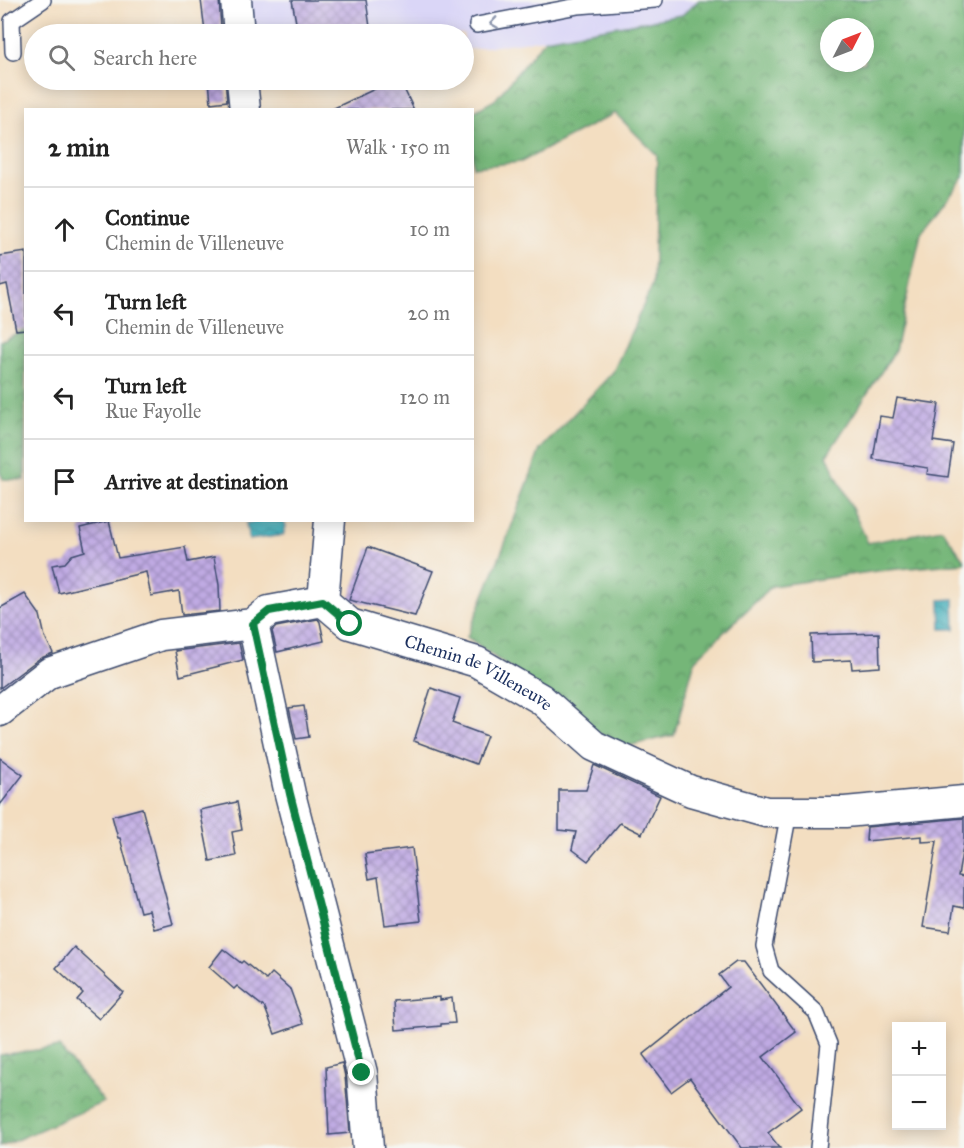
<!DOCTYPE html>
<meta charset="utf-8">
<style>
body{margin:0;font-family:"IM FELL Great Primer",serif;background:#f6f6f6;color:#222}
.controls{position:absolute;right:18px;bottom:18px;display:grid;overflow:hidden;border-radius:0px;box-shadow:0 3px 15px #0003}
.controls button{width:54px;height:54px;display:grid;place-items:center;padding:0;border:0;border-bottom:2px solid #e0e0e0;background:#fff;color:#222;font:30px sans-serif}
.compass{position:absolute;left:820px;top:18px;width:54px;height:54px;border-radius:50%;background:#fff;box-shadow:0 3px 15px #0003;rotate:48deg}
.stop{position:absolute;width:18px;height:18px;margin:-14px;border:4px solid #0b8043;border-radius:50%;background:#fff}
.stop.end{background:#0b8043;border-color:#fff;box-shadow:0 2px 6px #0008}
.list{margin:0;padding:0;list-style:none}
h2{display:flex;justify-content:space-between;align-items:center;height:78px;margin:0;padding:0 24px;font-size:26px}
h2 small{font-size:20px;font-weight:400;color:#767676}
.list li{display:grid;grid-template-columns:39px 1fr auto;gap:18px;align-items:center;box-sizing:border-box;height:84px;padding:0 24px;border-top:2px solid #e0e0e0}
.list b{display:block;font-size:22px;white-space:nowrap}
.list p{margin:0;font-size:20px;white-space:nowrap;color:#767676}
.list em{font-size:20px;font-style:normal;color:#767676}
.icon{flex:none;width:33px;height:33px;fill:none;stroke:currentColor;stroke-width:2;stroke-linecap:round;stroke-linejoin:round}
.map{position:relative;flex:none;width:964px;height:1148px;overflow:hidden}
.search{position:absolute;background:#fff;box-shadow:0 3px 15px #0003;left:24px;top:24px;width:450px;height:66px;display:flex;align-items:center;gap:15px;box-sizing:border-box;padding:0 21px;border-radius:33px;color:#767676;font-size:22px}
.panel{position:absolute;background:#fff;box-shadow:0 3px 15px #0003;left:24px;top:108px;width:450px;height:414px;border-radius:0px}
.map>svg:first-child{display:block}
.built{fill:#dad6f7}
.forest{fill:url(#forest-crowns);stroke:#48726b;stroke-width:1.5;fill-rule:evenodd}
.water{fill:url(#water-waves);stroke:#2c6e8b;stroke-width:1.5}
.building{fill:url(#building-cross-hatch)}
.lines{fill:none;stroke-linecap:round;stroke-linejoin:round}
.service-casing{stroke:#3b496d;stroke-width:18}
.minor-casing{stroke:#3b496d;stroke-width:33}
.service{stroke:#fff;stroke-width:15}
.minor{stroke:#fff;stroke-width:30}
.oneway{stroke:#8d97ae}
.route{stroke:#0b8043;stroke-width:8}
.labels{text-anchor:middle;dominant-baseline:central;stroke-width:6;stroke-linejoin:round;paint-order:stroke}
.street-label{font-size:18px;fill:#1b2f5e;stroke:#f6f6f2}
</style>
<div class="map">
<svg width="964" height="1148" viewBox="0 0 964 1148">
<defs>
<pattern id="forest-crowns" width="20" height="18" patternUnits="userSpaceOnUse" patternTransform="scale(1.5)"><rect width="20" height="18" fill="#75b678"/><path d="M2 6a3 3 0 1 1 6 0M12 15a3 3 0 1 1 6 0" fill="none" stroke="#5f9466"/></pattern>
<pattern id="water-waves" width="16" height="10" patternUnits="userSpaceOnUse" patternTransform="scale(1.5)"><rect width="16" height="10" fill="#3cacb8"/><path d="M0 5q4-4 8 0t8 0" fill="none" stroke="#328c99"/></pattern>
<pattern id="building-cross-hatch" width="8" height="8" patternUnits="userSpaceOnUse" patternTransform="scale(1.5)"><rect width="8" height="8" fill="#c0aae3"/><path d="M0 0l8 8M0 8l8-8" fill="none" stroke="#9b8bbb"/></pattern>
</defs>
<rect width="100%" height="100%" fill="#f6f6f2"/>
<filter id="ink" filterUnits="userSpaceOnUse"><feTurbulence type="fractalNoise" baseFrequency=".0167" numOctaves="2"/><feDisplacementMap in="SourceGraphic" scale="12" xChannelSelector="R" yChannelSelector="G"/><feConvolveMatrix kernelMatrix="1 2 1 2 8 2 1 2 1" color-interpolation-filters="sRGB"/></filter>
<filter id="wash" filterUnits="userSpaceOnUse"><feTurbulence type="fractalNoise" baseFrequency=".008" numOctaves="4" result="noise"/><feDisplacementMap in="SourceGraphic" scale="24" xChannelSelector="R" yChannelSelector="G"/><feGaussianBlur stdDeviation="1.35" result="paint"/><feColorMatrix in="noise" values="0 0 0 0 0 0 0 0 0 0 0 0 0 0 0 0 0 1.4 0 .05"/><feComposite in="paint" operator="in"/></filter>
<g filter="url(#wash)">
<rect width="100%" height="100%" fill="#f3dec1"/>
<polygon class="built" points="246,0 699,0 682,15 590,33 464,50 464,34 251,34"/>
<g class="forest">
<path d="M699,0H964V177L921,233L895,351L827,455L868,543L942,529L964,560V563L877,571L772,586L695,660L674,735L620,748L467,637L506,541L540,450L613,372L653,284L657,155L615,113L521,162L473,167V112L495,100L545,39L682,15ZM829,27H865V63H829Z"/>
<polygon points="25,330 25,480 3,479 0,472 0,341"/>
<polygon points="59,1047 104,1102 0,1147 0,1055"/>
</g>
<g class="water">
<polygon points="262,520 284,522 286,526 283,535 249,540 246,523"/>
<polygon points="954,599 955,629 941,629 940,600"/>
</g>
<g id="blocks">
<g class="building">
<polygon points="201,0 219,0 221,28 205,31"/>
<polygon points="292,0 366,0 371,34 298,34"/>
<polygon points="209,80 225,80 227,101 211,103"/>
<polygon points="394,80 400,80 414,110 330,110"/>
<polygon points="26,252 26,329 16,330 7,284 0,286 0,256"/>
<polygon points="897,398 939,404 933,441 953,444 948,477 927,474 928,468 873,459 880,416 893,418"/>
<polygon points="109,521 118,558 185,547 188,562 214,557 219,585 220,611 182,615 179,591 151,596 146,572 59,593 52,565 65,563 72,555 85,551 80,528"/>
<polygon points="368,547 433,571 415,616 349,600"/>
<polygon points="25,594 40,615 45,637 53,653 39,659 0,688 0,608"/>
<polygon points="318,619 320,622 324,641 277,652 272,631 276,627"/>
<polygon points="879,633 880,667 852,669 851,660 812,662 811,635"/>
<polygon points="239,643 243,660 180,676 175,651"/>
<polygon points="431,688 460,698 452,723 487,736 476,764 414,741"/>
<polygon points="304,706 309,737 296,739 289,708"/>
<polygon points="0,758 23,775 0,805"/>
<polygon points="594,765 660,796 642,834 620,823 588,861 572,849 576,832 559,830 559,790 586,790"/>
<polygon points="237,802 242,830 232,832 236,856 210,861 200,810"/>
<polygon points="142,808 173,924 154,929 149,910 140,912 120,838 118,838 112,816"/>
<polygon points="964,818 964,841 958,876 964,877 964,908 954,906 950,931 923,927 937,841 922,842 922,836 866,841 867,827"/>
<polygon points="412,848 421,921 385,925 378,877 369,879 365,854"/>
<polygon points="74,947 123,992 99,1019 77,1000 83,993 56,968"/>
<polygon points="223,949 241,963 243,961 266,980 272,973 290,989 303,1024 275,1034 265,1008 237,986 234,989 209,967"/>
<polygon points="736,962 744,962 796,1032 763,1057 801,1108 768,1133 780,1148 742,1148 690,1078 671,1092 643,1055 728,987 719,975"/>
<polygon points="440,997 440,1000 452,998 455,1023 441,1024 441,1026 396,1030 394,1001"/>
<polygon points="342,1063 345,1076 350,1133 329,1135 326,1067"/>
</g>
</g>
</g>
<g filter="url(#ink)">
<use href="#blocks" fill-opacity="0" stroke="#3b496d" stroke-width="1.5"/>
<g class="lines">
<g class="service-casing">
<g id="service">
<polyline points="477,25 578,6 655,0"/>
<polyline points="13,52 12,21 43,0"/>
<polyline points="789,812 764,946 771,971 816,1012 829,1044 818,1148"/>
</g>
</g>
<g class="minor-casing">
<g id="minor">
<polyline points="236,0 239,34"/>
<polyline points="242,80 245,110"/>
<polyline points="323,601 330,520"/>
<polyline points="253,624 290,794 362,1073 368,1148"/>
<path id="s1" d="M0,711L49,673L161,635L253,624L269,611L323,601L350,624L477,662L541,699L594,746L691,791L766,812H845L964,801"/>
</g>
</g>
<use href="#service" class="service"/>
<use href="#minor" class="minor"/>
</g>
<defs><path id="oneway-chevron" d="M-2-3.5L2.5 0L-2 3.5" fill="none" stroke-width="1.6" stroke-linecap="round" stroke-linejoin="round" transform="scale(1.5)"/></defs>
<use class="oneway" href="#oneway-chevron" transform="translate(494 23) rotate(172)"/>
</g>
<g class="lines" filter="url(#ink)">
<polyline class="route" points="350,624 323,601 269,611 253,624 290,794 362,1073"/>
</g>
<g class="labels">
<g class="street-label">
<text stroke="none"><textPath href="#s1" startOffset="522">Chemin de Villeneuve</textPath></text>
</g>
</g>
</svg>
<div class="controls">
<button>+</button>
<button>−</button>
</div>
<svg class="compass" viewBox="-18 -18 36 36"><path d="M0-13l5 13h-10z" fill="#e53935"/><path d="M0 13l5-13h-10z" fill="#767676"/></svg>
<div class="stop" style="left:350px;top:624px"></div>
<div class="stop end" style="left:362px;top:1073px"></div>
<div class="search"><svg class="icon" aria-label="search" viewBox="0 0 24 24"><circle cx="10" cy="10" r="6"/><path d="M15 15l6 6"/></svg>Search here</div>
<section class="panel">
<h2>2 min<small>Walk · 150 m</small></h2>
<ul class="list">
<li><svg class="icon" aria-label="ahead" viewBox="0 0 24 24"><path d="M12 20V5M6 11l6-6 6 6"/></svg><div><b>Continue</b><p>Chemin de Villeneuve</p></div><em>10 m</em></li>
<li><svg class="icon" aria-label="left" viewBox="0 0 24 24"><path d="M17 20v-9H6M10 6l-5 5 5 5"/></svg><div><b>Turn left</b><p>Chemin de Villeneuve</p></div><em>20 m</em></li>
<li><svg class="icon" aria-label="left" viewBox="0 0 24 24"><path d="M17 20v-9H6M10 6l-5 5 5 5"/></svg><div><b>Turn left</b><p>Rue Fayolle</p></div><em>120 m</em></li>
<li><svg class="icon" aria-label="arrive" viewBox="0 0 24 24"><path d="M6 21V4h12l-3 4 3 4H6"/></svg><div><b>Arrive at destination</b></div></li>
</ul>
</section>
</div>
